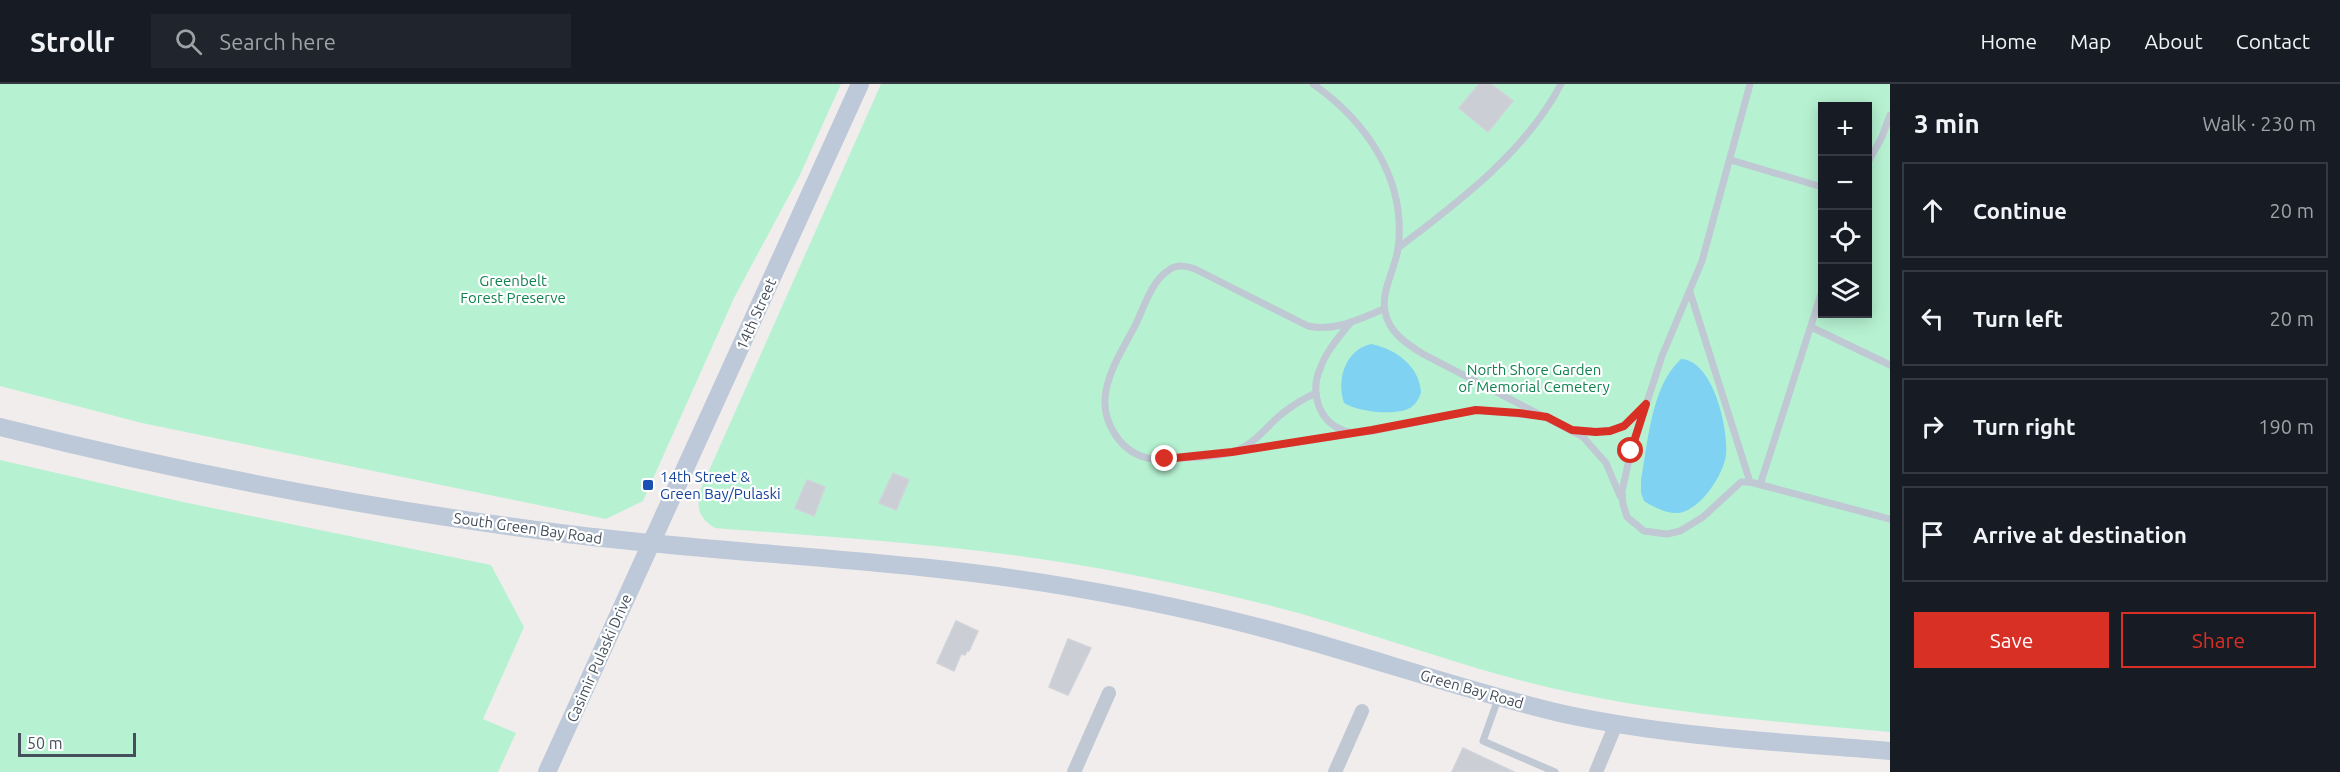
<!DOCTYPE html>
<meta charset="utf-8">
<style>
body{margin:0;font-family:Ubuntu,sans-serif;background:#20242c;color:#f1f3f6}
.controls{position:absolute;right:18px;top:18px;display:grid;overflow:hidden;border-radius:0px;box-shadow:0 3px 15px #0003}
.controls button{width:54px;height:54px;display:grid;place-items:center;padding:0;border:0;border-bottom:2px solid #363941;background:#171b24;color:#f1f3f6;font:30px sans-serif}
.scale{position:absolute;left:18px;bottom:15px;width:118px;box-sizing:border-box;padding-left:6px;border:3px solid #444f5b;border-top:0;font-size:16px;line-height:21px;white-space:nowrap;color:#444f5b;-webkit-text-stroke:4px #fff;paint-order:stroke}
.stop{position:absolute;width:18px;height:18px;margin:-14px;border:4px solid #d93025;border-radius:50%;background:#fff}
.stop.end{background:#d93025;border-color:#fff;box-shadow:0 2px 6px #0008}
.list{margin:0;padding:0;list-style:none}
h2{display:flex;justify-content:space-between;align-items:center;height:78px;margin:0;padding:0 24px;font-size:26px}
h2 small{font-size:20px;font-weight:400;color:#9ea1a6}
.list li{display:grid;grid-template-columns:39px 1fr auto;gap:18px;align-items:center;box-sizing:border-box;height:96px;margin:0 12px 12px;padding:0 12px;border:2px solid #363941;border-radius:0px}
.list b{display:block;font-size:22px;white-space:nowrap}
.list em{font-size:20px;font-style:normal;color:#9ea1a6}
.actions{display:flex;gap:12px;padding:18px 24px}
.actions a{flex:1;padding:14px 0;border:2px solid #d93025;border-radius:0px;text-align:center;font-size:21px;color:#d93025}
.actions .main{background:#d93025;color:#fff}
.icon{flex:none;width:33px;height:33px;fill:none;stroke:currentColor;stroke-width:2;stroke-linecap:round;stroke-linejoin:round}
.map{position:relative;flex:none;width:1890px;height:688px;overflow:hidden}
header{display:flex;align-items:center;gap:36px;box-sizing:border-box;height:84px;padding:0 30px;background:#171b24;border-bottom:2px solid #363941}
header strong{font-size:28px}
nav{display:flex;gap:33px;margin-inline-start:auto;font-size:21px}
.search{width:420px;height:54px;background:#20242c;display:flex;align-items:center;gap:15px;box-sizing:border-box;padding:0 21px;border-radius:0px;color:#9ea1a6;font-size:22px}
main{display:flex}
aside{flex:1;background:#171b24}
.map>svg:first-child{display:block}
.green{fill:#b6f2d2;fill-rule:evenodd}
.water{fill:#80d2f2}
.building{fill:#cbced5;stroke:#d0d2d9;stroke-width:1.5}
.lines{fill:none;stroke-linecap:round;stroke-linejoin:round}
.lane{stroke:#bfc8d3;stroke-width:7}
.street{stroke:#bfc8d3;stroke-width:14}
.secondary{stroke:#bdc8d8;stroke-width:18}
.route{stroke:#d93025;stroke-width:8}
.transit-dot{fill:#1a4fb4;stroke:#fff;stroke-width:2}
.labels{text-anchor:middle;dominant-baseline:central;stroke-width:4.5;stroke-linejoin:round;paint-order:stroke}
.park-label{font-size:15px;fill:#108251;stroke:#fff}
.street-label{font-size:15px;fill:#444f5b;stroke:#fff}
.transit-label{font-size:15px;fill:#164399;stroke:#fff;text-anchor:start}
</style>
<header>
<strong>Strollr</strong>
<div class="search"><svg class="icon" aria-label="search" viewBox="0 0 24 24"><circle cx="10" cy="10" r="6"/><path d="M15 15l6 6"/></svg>Search here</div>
<nav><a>Home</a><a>Map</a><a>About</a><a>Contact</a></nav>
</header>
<main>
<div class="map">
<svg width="1890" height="688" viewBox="0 0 1890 688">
<rect width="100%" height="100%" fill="#f0edec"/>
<g class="green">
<polygon points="0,0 841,0 799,93 734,214 643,417 606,435 142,339 0,302"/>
<path d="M881,0H1890V648C1785,638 1678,631 1574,609C1492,592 1412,563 1332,539C1266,519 1200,504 1133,491C995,463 855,455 715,444C700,435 697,426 699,409ZM1822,22H1868V230H1822Z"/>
<polygon points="0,376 183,418 491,481 524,543 483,635 516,649 498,688 0,688"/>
</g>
<g class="water">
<path d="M1371,260C1396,265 1419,282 1421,308C1419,315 1416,320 1410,324C1395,332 1358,328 1344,319C1336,296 1345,266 1371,260Z"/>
<path d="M1681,275C1713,276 1729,345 1726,371C1723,392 1701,425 1679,429C1667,430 1653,423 1644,417L1641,409V396C1648,359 1651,302 1681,275Z"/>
</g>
<g class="building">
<polygon points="1479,0 1491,0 1513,17 1488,48 1459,24"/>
<polygon points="893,389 909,396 896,426 879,419"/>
<polygon points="807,396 825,403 814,432 795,424"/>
<polygon points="956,537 978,547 969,567 967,567 965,571 961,570 954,587 937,579"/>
<polygon points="1068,555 1091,564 1068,611 1049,603"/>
<polygon points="1463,664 1514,688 1452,688"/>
</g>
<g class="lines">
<g class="lane">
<path d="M1313,0C1367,38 1407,96 1398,165C1395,185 1381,207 1385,227C1388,248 1407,260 1423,270L1583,353L1606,379L1620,412"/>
<polyline points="1750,0 1702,177 1662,272 1631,367 1622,407 1623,420 1627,433 1644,447 1667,450 1680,447 1703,433 1741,398 1750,398 1890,435"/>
<polyline points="1731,76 1822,103"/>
<polyline points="1868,78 1882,53 1890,31"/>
<path d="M1398,164C1457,119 1526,68 1561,0"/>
<polyline points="1690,208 1750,398"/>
<path d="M1351,238C1339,253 1326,267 1320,285C1310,308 1318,338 1345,347C1354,350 1363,348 1373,347L1476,326L1541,332"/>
<polyline points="1811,243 1890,281"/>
<path d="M1316,309C1302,315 1290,323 1278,333C1264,346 1253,361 1235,367C1218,373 1195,374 1176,374C1169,375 1160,376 1153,375C1121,371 1100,337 1106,307C1110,284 1125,261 1136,240C1144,223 1152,196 1169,186C1177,180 1186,182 1195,185L1308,242C1335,248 1359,235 1384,225"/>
<path d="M1575,346C1605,349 1622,350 1642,325"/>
<polyline points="1244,366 1351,350"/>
<polyline points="1760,401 1822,207"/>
<polyline points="1498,615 1483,657 1555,688"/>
</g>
<g class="street">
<polyline points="1074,688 1109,609"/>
<polyline points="1335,688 1362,627"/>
<polyline points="1596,688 1616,640"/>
</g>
<g class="secondary">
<path d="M0,343C184,389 371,425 560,449C729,471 900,474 1069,503C1145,516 1221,532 1295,553C1385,578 1473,609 1564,630C1671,653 1781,658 1890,667"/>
<polyline points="547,688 860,0"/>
</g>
</g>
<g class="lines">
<polyline class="route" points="1165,375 1232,368 1372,346 1476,326 1519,329 1547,333 1572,346 1596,348 1610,347 1624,342 1646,320 1631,367"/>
</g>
<rect class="transit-dot" x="642" y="395" width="12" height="12" rx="3"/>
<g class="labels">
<g class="park-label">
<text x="513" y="196">Greenbelt<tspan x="513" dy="17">Forest Preserve</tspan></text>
<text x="1534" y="285">North Shore Garden<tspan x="1534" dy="17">of Memorial Cemetery</tspan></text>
</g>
<g class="street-label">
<text transform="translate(756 230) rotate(-66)">14th Street</text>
<text transform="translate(528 444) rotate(8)">South Green Bay Road</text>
<text transform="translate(599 574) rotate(-66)">Casimir Pulaski Drive</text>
<text transform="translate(1472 605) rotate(16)">Green Bay Road</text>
</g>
<g class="transit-label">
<text x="660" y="392">14th Street &amp;<tspan x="660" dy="17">Green Bay/Pulaski</tspan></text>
</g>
</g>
</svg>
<div class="controls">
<button>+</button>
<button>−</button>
<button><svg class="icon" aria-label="locate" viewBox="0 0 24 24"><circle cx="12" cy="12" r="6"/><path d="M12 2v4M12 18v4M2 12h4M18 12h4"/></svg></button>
<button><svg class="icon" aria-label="layers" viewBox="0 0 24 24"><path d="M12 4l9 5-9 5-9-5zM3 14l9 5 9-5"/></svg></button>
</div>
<div class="scale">50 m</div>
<div class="stop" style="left:1631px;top:367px"></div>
<div class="stop end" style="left:1165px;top:375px"></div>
</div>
<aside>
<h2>3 min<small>Walk · 230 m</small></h2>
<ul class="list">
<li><svg class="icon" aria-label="ahead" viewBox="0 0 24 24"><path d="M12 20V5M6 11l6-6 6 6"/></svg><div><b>Continue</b></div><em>20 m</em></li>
<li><svg class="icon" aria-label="left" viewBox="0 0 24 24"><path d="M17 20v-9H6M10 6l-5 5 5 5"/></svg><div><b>Turn left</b></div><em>20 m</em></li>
<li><svg class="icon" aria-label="right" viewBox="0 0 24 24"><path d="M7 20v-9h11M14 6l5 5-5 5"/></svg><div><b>Turn right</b></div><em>190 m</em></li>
<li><svg class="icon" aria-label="arrive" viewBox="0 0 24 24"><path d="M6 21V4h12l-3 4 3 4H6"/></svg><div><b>Arrive at destination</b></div></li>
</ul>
<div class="actions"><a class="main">Save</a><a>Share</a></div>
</aside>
</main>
